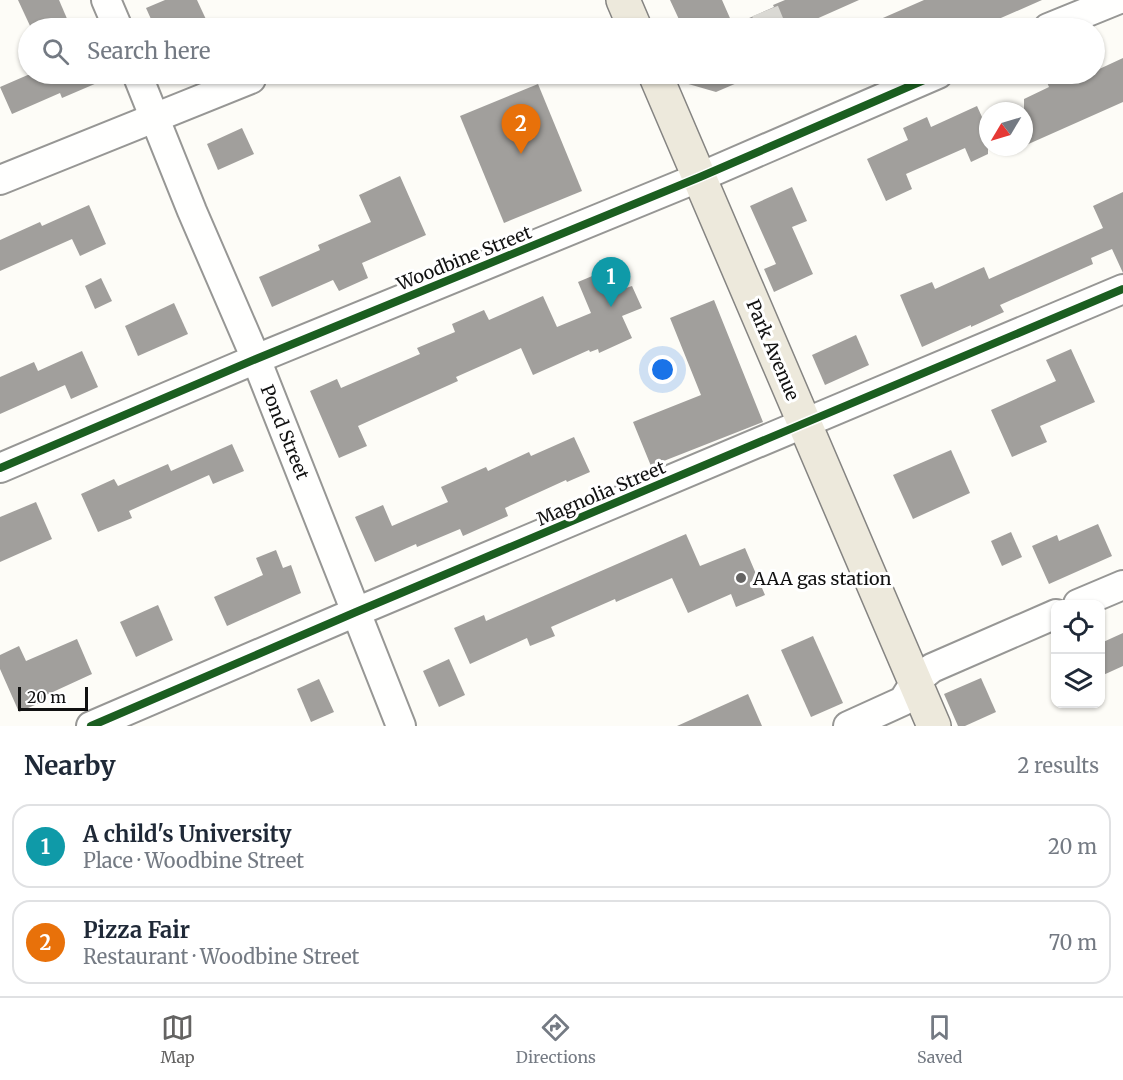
<!DOCTYPE html>
<meta charset="utf-8">
<style>
body{margin:0;font-family:Merriweather,serif;background:#f6f6f7;color:#1f2937}
.controls{position:absolute;right:18px;bottom:18px;display:grid;overflow:hidden;border-radius:12px;box-shadow:0 2px 4px #0004}
.controls button{width:54px;height:54px;display:grid;place-items:center;padding:0;border:0;border-bottom:2px solid #e0e1e3;background:#fff;color:#1f2937;font:30px sans-serif}
.compass{position:absolute;left:979px;top:102px;width:54px;height:54px;border-radius:50%;background:#fff;box-shadow:0 2px 4px #0004;rotate:232deg}
.scale{position:absolute;left:18px;bottom:15px;width:70px;box-sizing:border-box;padding-left:6px;border:3px solid #111;border-top:0;font-size:16px;line-height:21px;white-space:nowrap;color:#111;-webkit-text-stroke:4px #fff;paint-order:stroke}
.you{position:absolute;left:663px;top:370px;width:21px;height:21px;margin:-15px;border:4px solid #fff;border-radius:50%;background:#1a73e8;box-shadow:0 0 0 9px #1a73e833}
.badge{display:grid;place-items:center;width:39px;height:39px;border-radius:50%;background:#646362;color:#fff;font-size:20px;font-weight:700}
.pin{position:absolute;translate:-50% -50px;filter:drop-shadow(0 2px 3px #0008)}
.pin::after{content:'';position:absolute;top:32px;width:21px;height:18px;background:inherit;clip-path:polygon(0 0,100% 0,50% 100%)}
.list{margin:0;padding:0;list-style:none}
h2{display:flex;justify-content:space-between;align-items:center;height:78px;margin:0;padding:0 24px;font-size:26px}
h2 small{font-size:20px;font-weight:400;color:#747a83}
.list li{display:grid;grid-template-columns:39px 1fr auto;gap:18px;align-items:center;box-sizing:border-box;height:84px;margin:0 12px 12px;padding:0 12px;border:2px solid #e0e1e3;border-radius:18px}
.list b{display:block;font-size:22px;white-space:nowrap}
.list p{margin:0;font-size:20px;white-space:nowrap;color:#747a83}
.list em{font-size:20px;font-style:normal;color:#747a83}
.icon{flex:none;width:33px;height:33px;fill:none;stroke:currentColor;stroke-width:2;stroke-linecap:round;stroke-linejoin:round}
.map{position:relative;flex:none;width:1123px;height:726px;overflow:hidden}
.search{position:absolute;background:#fff;box-shadow:0 2px 4px #0004;left:18px;right:18px;top:18px;height:66px;display:flex;align-items:center;gap:15px;box-sizing:border-box;padding:0 21px;border-radius:33px;color:#747a83;font-size:22px}
.sheet{height:270px;background:#fff}
nav{display:flex;justify-content:space-around;align-items:center;box-sizing:border-box;height:84px;border-top:2px solid #e0e1e3;background:#fff;font-size:16px;color:#747a83}
nav a{display:grid;justify-items:center;gap:3px}
nav .on{color:#646362}
.map>svg:first-child{display:block}
.building{fill:#a19f9c}
.lines{fill:none;stroke-linecap:round;stroke-linejoin:round}
.minor-tunnel{stroke:#dad9d4;stroke-width:28;stroke-dasharray:28 14;stroke-linecap:butt}
.minor-casing{stroke:#979795;stroke-width:32}
.major-casing{stroke:#858482;stroke-width:36}
.minor{stroke:#fffffe;stroke-width:28}
.major{stroke:#ede9dc;stroke-width:33}
.cycleway-casing{stroke:#fff;stroke-width:11}
.cycleway{stroke:#1b5e20;stroke-width:8}
.poi-dot{fill:#646362;stroke:#fff;stroke-width:2}
.labels{text-anchor:middle;dominant-baseline:central;stroke-width:6;stroke-linejoin:round;paint-order:stroke}
.street-label{font-size:18px;fill:#111;stroke:#fff}
.poi-label{font-size:18px;fill:#111;stroke:#fff;text-anchor:start}
</style>
<div class="map">
<svg width="1123" height="726" viewBox="0 0 1123 726">
<rect width="100%" height="100%" fill="#fdfcf7"/>
<g class="building">
<polygon points="18,0 59,0 71,28 31,28"/>
<polygon points="165,0 197,0 210,28 155,28 146,8"/>
<polygon points="670,0 722,0 733,25 774,7 773,5 785,0 859,0 796,28 683,28"/>
<polygon points="924,0 1042,0 978,28 957,28 954,22 941,28 860,28"/>
<polygon points="1123,58 1123,102 1024,146 1024,99 1049,87 1046,80 1059,74 1095,74 1095,71"/>
<polygon points="30,74 118,74 62,98 60,93 12,114 0,87"/>
<polygon points="675,74 758,74 716,92 678,81"/>
<polygon points="538,84 582,191 504,223 460,116"/>
<polygon points="977,106 982,117 988,115 988,154 971,162 965,148 906,174 912,189 886,201 867,159 908,140 903,128 927,117 931,127"/>
<polygon points="242,128 254,154 218,170 207,144"/>
<polygon points="400,176 426,235 362,263 368,278 339,291 333,280 272,307 259,277 320,250 318,245 371,222 359,195"/>
<polygon points="792,187 807,221 792,227 813,274 774,292 764,269 776,264 750,206"/>
<polygon points="1123,192 1123,273 1112,249 1091,258 1093,264 1000,305 1004,312 971,327 971,325 922,347 900,295 932,282 935,289 984,267 989,279 1103,228 1093,206"/>
<polygon points="89,205 106,244 80,256 72,239 0,271 0,240 40,222 42,226"/>
<polygon points="616,266 626,288 632,286 642,308 622,316 632,338 599,353 598,349 590,352 589,350 533,375 521,348 456,377 458,381 358,426 367,446 339,458 310,391 337,379 341,388 420,354 417,348 455,332 452,324 484,310 489,320 543,296 557,327 591,313 578,282"/>
<polygon points="101,278 112,301 95,309 85,286"/>
<polygon points="714,300 763,422 651,466 633,422 701,395 670,318"/>
<polygon points="174,303 188,334 138,356 125,326"/>
<polygon points="856,335 869,365 825,385 812,355"/>
<polygon points="1071,349 1095,402 1040,426 1047,442 1012,457 991,410 1056,381 1046,360"/>
<polygon points="82,351 98,387 71,399 65,385 0,414 0,377 34,362 38,371"/>
<polygon points="574,437 590,472 567,482 566,480 505,508 508,516 463,536 460,529 417,547 416,544 375,562 355,517 383,505 392,526 448,502 441,487 486,467 488,471 529,452 531,456"/>
<polygon points="232,444 244,471 213,484 209,475 129,511 132,518 98,532 81,494 114,479 118,486 168,464 171,471"/>
<polygon points="951,450 970,493 913,519 893,475"/>
<polygon points="36,502 52,539 0,562 0,517"/>
<polygon points="1098,524 1112,556 1049,584 1032,546 1057,535 1059,541"/>
<polygon points="1011,532 1022,557 1002,566 991,541"/>
<polygon points="686,534 700,566 745,548 765,595 736,607 731,594 688,613 672,578 616,602 615,599 551,627 555,636 530,646 527,638 470,664 454,628 484,615 486,621"/>
<polygon points="276,550 283,568 291,565 301,593 227,626 214,597 263,575 256,558"/>
<polygon points="158,605 173,640 136,657 120,622"/>
<polygon points="1123,633 1123,666 1101,676 1101,643"/>
<polygon points="813,636 843,703 811,717 781,650"/>
<polygon points="77,639 92,674 42,697 44,701 19,712 0,669 0,655 19,646 26,661"/>
<polygon points="449,659 465,695 439,707 423,671"/>
<polygon points="981,678 996,712 965,726 958,726 944,694"/>
<polygon points="319,679 334,712 311,722 297,689"/>
<polygon points="748,694 762,726 677,726"/>
</g>
<g class="lines">
<polyline class="minor-tunnel" points="765,11 772,28"/>
<g class="minor-casing">
<g id="minor">
<polyline points="106,0 118,28"/>
<polyline points="1048,28 1117,0"/>
<polyline points="137,74 192,211 256,359 401,726"/>
<polyline points="0,180 251,79"/>
<polyline points="0,468 256,359 700,177 938,74"/>
<polyline points="1078,604 1123,585"/>
<polyline points="91,726 356,612 1123,289"/>
<polyline points="848,726 903,701 915,682 932,668 1056,614"/>
</g>
</g>
<g class="major-casing">
<g id="major">
<polyline points="623,0 635,28"/>
<polyline points="655,74 934,726"/>
</g>
</g>
<use href="#minor" class="minor"/>
<use href="#major" class="major"/>
<g class="cycleway-casing">
<g id="cycleway">
<polyline points="0,468 256,359 700,177 938,74"/>
<polyline points="91,726 356,612 1123,289"/>
</g>
</g>
<use href="#cycleway" class="cycleway"/>
</g>
<circle class="poi-dot" cx="741" cy="578" r="6"/>
<g class="labels">
<g class="street-label">
<text transform="translate(464 258) rotate(-22)">Woodbine Street</text>
<text transform="translate(773 350) rotate(67)">Park Avenue</text>
<text transform="translate(285 432) rotate(68)">Pond Street</text>
<text transform="translate(601 493) rotate(-23)">Magnolia Street</text>
</g>
<g class="poi-label">
<text x="753" y="578">AAA gas station</text>
</g>
</g>
</svg>
<div class="controls">
<button><svg class="icon" aria-label="locate" viewBox="0 0 24 24"><circle cx="12" cy="12" r="6"/><path d="M12 2v4M12 18v4M2 12h4M18 12h4"/></svg></button>
<button><svg class="icon" aria-label="layers" viewBox="0 0 24 24"><path d="M12 4l9 5-9 5-9-5zM3 14l9 5 9-5"/></svg></button>
</div>
<svg class="compass" viewBox="-18 -18 36 36"><path d="M0-13l5 13h-10z" fill="#e53935"/><path d="M0 13l5-13h-10z" fill="#747a83"/></svg>
<div class="scale">20 m</div>
<div class="you"></div>
<div class="pin badge" style="left:611px;top:307px;background:#0f9aa8">1</div>
<div class="pin badge" style="left:521px;top:154px;background:#e8710a">2</div>
<div class="search"><svg class="icon" aria-label="search" viewBox="0 0 24 24"><circle cx="10" cy="10" r="6"/><path d="M15 15l6 6"/></svg>Search here</div>
</div>
<section class="sheet">
<h2>Nearby<small>2 results</small></h2>
<ul class="list">
<li><span class="badge" style="background:#0f9aa8">1</span><div><b>A child's University</b><p>Place · Woodbine Street</p></div><em>20 m</em></li>
<li><span class="badge" style="background:#e8710a">2</span><div><b>Pizza Fair</b><p>Restaurant · Woodbine Street</p></div><em>70 m</em></li>
</ul>
</section>
<nav>
<a class="on"><svg class="icon" aria-label="map" viewBox="0 0 24 24"><path d="M3 6l6-2 6 2 6-2v14l-6 2-6-2-6 2zM9 4v14M15 6v14"/></svg>Map</a>
<a><svg class="icon" aria-label="directions" viewBox="0 0 24 24"><path d="M12 3l9 9-9 9-9-9zM9 14v-3h6M13 9l2 2-2 2"/></svg>Directions</a>
<a><svg class="icon" aria-label="saved" viewBox="0 0 24 24"><path d="M7 4h10v16l-5-4-5 4z"/></svg>Saved</a>
</nav>
